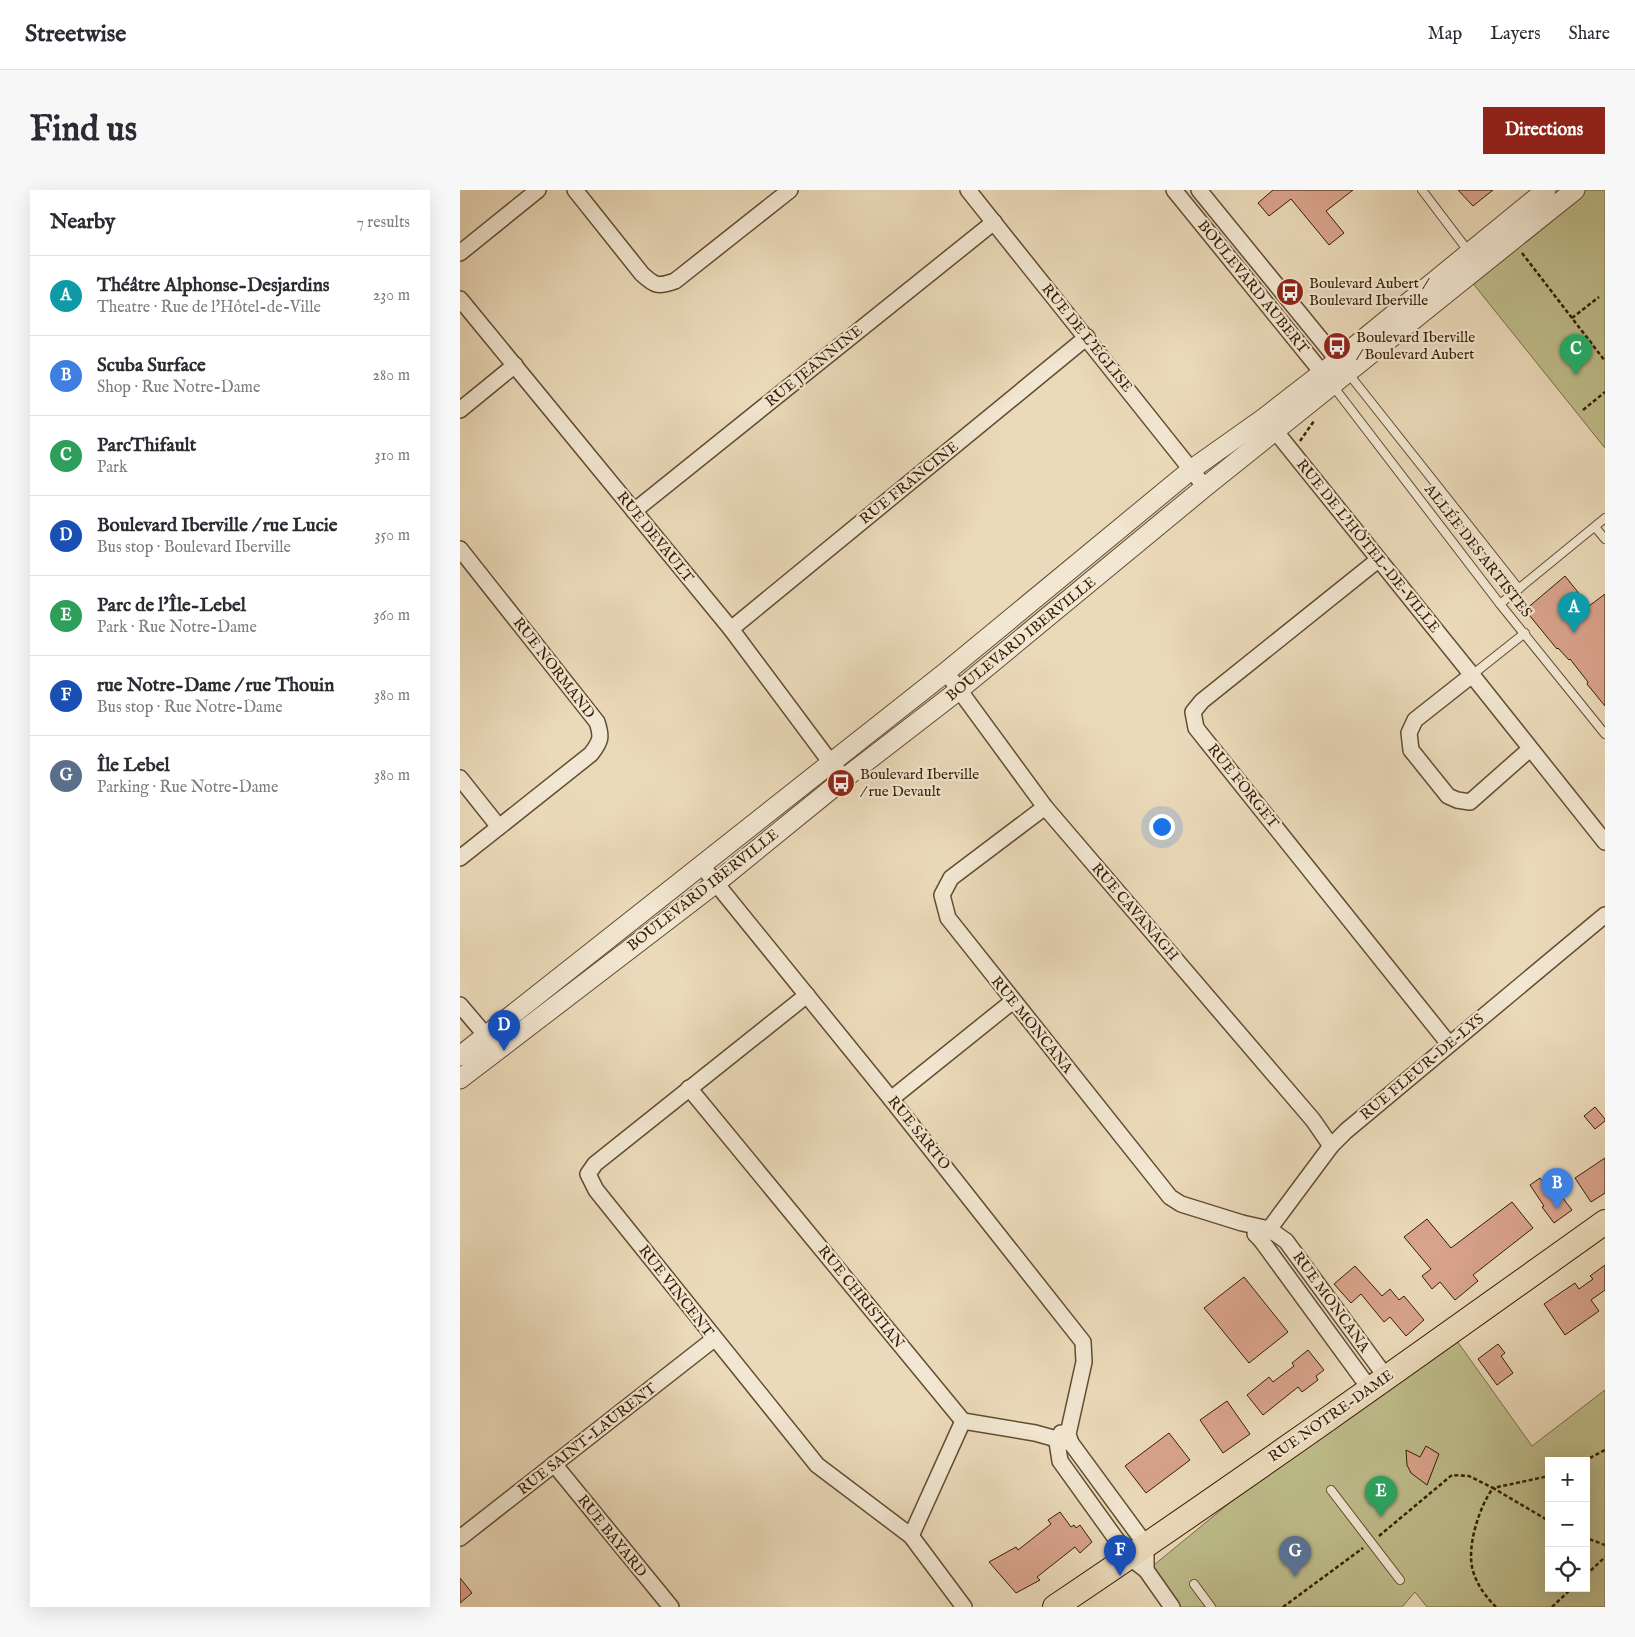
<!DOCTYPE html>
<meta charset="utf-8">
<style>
body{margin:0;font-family:"IM FELL English",serif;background:#f7f7f7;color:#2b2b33}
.controls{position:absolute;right:15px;bottom:15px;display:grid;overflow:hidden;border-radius:0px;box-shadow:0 5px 20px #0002}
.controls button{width:45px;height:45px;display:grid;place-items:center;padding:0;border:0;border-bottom:1px solid #e1e1e2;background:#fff;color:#2b2b33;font:25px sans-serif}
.you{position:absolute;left:701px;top:636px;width:18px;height:18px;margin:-12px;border:4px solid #fff;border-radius:50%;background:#1a73e8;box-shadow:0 0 0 8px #1a73e833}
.badge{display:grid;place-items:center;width:32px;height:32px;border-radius:50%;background:#8f2418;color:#fff;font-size:16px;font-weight:700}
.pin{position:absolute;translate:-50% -41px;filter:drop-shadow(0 1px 2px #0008)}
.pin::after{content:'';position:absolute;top:26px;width:18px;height:15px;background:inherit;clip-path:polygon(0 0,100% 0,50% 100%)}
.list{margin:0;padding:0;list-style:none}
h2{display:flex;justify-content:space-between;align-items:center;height:65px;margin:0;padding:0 20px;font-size:21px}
h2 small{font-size:16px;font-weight:400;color:#7c7c81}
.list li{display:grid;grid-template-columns:32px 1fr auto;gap:15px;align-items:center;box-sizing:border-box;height:80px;padding:0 20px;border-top:1px solid #e1e1e2}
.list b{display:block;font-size:19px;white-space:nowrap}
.list p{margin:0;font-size:16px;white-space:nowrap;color:#7c7c81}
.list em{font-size:16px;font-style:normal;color:#7c7c81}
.icon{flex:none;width:28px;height:28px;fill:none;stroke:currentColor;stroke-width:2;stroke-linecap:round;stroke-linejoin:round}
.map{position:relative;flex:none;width:1145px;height:1417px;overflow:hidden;border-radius:0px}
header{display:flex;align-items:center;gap:30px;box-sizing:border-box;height:70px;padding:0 25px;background:#fff;border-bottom:1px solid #e1e1e2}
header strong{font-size:24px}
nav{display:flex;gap:28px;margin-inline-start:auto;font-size:18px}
.intro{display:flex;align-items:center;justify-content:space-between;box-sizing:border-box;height:120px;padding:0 30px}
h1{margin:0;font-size:35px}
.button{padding:12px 22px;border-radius:0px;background:#8f2418;color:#fff;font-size:18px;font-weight:700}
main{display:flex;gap:30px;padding:0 30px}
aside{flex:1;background:#fff;border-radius:0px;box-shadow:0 5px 20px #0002}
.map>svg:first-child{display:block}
.green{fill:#bebd8b;stroke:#7a6d46;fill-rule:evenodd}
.building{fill:#d9a38c;stroke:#351d02}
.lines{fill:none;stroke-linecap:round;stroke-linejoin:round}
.service-casing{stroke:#624c30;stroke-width:10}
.minor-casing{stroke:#624c30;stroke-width:18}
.tertiary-casing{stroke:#624c30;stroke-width:21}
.primary-casing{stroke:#351d02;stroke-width:26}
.path{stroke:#351d02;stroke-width:2.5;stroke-dasharray:4 2.5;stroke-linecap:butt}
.service{stroke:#f2e7d2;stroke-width:8}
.minor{stroke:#f2e7d2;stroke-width:15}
.tertiary{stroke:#f2e7d2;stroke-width:19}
.primary{stroke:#ebdaba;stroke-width:24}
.labels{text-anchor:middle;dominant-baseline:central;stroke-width:4.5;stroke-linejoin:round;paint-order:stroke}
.poi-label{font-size:15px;fill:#351d02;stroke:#f2e7d2;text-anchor:start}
.street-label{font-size:15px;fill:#351d02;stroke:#f2e7d2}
</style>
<header>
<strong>Streetwise</strong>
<nav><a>Map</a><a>Layers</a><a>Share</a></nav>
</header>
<div class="intro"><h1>Find us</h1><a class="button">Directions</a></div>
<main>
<aside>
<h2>Nearby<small>7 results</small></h2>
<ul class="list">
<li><span class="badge" style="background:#0f9aa8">A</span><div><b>Théâtre Alphonse-Desjardins</b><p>Theatre · Rue de l'Hôtel-de-Ville</p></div><em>230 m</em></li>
<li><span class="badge" style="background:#3f7fe0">B</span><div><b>Scuba Surface</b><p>Shop · Rue Notre-Dame</p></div><em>280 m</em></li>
<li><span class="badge" style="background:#2e9e5b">C</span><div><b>ParcThifault</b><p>Park</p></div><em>310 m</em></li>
<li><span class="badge" style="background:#1a4fb4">D</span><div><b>Boulevard Iberville / rue Lucie</b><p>Bus stop · Boulevard Iberville</p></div><em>350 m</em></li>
<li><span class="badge" style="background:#2e9e5b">E</span><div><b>Parc de l'Île-Lebel</b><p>Park · Rue Notre-Dame</p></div><em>360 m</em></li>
<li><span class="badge" style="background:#1a4fb4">F</span><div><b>rue Notre-Dame / rue Thouin</b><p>Bus stop · Rue Notre-Dame</p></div><em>380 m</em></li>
<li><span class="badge" style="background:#5c6f8a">G</span><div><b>Île Lebel</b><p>Parking · Rue Notre-Dame</p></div><em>380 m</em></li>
</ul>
</aside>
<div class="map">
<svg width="1145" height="1417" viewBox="0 0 1145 1417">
<rect width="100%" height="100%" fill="#ebdaba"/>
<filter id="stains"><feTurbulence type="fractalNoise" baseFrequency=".004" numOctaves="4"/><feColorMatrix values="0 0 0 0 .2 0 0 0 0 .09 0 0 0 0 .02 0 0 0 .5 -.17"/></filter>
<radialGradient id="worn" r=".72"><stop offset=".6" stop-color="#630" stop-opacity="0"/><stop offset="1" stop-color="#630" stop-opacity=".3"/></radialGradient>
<g class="green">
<polygon points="1115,0 1145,0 1145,258 1007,86"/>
<path d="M992,1144L1072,1256L1145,1200V1417H967L955,1402L942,1417H708L683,1384L845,1251ZM1089,1271H1126V1398H1089Z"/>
</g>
<g class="building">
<polygon points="813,0 893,0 866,21 884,43 869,55 831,9 809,26 798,13"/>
<polygon points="998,0 1033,0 1013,16"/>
<polygon points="1105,386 1129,416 1145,404 1145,516 1127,494 1128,492 1110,469 1109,470 1098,458 1097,459 1065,420"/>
<polygon points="1135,917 1145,929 1145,931 1135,939 1124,926"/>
<polygon points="1145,968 1145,1003 1131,1012 1115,988"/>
<polygon points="1080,988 1093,1007 1099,1003 1112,1020 1094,1033 1082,1017 1084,1016 1070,995"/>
<polygon points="1052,1012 1073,1038 1013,1085 1018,1091 995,1110 980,1092 972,1099 962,1086 971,1079 944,1047 967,1029 991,1058"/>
<polygon points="1145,1075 1145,1100 1131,1110 1139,1121 1105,1145 1084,1114 1115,1093 1119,1099 1133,1089 1130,1086"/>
<polygon points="895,1076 922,1106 930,1099 939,1110 944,1106 964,1130 946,1146 930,1127 924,1132 901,1104 891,1113 874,1094"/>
<polygon points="784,1087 828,1142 789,1173 744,1118"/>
<polygon points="1038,1154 1045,1163 1041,1166 1053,1183 1037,1195 1018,1169"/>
<polygon points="848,1160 864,1180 856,1186 858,1190 842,1202 838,1197 803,1225 787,1205 809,1187 813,1192 834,1176 832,1173"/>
<polygon points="767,1211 790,1244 763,1263 740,1230"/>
<polygon points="709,1243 730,1270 686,1303 665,1276"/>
<polygon points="966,1256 979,1264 967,1295 951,1283 947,1275 946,1260 960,1267"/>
<polygon points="600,1322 611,1337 614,1335 616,1338 620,1335 632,1352 620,1363 615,1357 577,1387 580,1390 556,1403 529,1372 556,1357 558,1360 591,1334 588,1330"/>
<polygon points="0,1388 12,1403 0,1413"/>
</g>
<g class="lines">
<g class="service-casing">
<g id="service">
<polyline points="962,0 1009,62"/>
<polyline points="888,183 1059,399"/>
<polyline points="873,196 1040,414 1145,544"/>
<polyline points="1135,337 1145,349"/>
<polyline points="1040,414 1145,328"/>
<polyline points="1012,485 1065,443"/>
<polyline points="871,1300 940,1390"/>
<polyline points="734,1394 751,1417"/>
</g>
</g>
<g class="minor-casing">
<g id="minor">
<path d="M115,0L182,84C195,96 198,97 215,91L330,0"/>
<polyline points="508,0 745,297"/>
<polyline points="714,0 869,191"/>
<polyline points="739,0 885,179"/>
<polyline points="0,63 78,0"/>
<polyline points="0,109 271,439 371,573 385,588"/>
<polyline points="0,220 55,175"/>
<polyline points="808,232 1012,485 1145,652"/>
<polyline points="174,321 534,32"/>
<path d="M0,359L137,532C142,547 141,551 131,564L0,668"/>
<polyline points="918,370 742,511 733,522 736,538 989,854"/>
<polyline points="271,439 627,147"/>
<polyline points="486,482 585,617 853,930 871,956"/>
<polyline points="1012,485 955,530 949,543 951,560 988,606 997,610 1010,612 1070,559"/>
<polyline points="0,588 39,637"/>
<polyline points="585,617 491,688 482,705 488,728 710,1007 721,1014 782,1033 809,1039 826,1051 926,1187"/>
<polyline points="242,676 431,909 623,1152 624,1172 608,1244 611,1253 686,1355 686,1380"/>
<polyline points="347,805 135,974 128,984 136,1000 357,1275 451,1346 504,1417"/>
<polyline points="0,815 33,854"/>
<polyline points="229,898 503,1231 575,1243 611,1253"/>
<polyline points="431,909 553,811"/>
<polyline points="795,1044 801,1050 910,1199"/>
<polyline points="801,1050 871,956 886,941 1145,725"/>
<polyline points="601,1243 597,1252 600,1271 669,1367 686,1380 712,1417"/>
<polyline points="94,1274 211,1417"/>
<polyline points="451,1346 503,1231"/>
<polyline points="0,1348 254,1149"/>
</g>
</g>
<g class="tertiary-casing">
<g id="tertiary">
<polyline points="0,866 486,482 732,279 804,228 862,183 1086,0"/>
<polyline points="0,889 256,693 385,588 499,500 745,297 1115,0"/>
</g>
</g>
<g class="primary-casing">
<path id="primary" d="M595,1417C781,1292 963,1162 1145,1032"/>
</g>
<g class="path">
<polyline points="1062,63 1145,171"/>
<polyline points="1112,128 1139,107"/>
<polyline points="1123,220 1145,202"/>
<polyline points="840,251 854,231"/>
<polyline points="1124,1271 1145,1260"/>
<polyline points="1126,1344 1129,1349 1145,1355"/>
<polyline points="919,1346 992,1285 1009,1286 1033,1298 1089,1286"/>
<polyline points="1126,1385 1145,1367"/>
<polyline points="823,1417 903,1358"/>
<path d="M1036,1417C1026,1407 1017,1395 1013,1381C1006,1358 1019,1317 1033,1298L1089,1331"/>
<polyline points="1092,1417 1112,1398"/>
</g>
<use href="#service" class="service"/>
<use href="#minor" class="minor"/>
<use href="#tertiary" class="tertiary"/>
<use href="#primary" class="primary"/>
</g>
<defs>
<g id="bus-disc" transform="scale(1.4375)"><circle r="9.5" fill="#8f2418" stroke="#f2e7d2"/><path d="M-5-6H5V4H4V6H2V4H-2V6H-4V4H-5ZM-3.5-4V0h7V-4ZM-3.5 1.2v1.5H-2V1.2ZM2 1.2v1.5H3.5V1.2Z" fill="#fff"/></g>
</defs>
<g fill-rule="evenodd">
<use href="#bus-disc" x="830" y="102"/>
<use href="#bus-disc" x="877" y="156"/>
<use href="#bus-disc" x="381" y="593"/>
</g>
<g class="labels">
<g class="poi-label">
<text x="849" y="93">Boulevard Aubert /<tspan x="849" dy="17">Boulevard Iberville</tspan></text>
<text x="896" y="147">Boulevard Iberville<tspan x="896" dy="17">/ Boulevard Aubert</tspan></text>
<text x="400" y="584">Boulevard Iberville<tspan x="400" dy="17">/ rue Devault</tspan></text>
</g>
<g class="street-label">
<text transform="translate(793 97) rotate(51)">BOULEVARD AUBERT</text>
<text transform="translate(627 148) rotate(51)">RUE DE L'ÉGLISE</text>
<text transform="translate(354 176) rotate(-39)">RUE JEANNINE</text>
<text transform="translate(449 293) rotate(-39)">RUE FRANCINE</text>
<text transform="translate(195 347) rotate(51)">RUE DEVAULT</text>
<text transform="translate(908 356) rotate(51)">RUE DE L'HÔTEL-DE-VILLE</text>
<text transform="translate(1018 361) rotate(52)">ALLÉE DES ARTISTES</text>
<text transform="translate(561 449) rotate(-39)">BOULEVARD IBERVILLE</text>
<text transform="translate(94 478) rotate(52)">RUE NORMAND</text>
<text transform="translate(783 596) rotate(51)">RUE FORGET</text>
<text transform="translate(243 700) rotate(-38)">BOULEVARD IBERVILLE</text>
<text transform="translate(675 722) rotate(49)">RUE CAVANAGH</text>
<text transform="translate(572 835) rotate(51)">RUE MONCANA</text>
<text transform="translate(962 877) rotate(-40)">RUE FLEUR-DE-LYS</text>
<text transform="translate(459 943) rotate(51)">RUE SARTO</text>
<text transform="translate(216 1101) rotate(52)">RUE VINCENT</text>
<text transform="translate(401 1107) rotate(51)">RUE CHRISTIAN</text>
<text transform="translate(871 1112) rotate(54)">RUE MONCANA</text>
<text transform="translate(871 1226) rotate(-35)">RUE NOTRE-DAME</text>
<text transform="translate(127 1249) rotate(-38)">RUE SAINT-LAURENT</text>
<text transform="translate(152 1346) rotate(51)">RUE BAYARD</text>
</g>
</g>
<rect width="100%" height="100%" filter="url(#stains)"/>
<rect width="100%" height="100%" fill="url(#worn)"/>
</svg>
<div class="controls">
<button>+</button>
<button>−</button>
<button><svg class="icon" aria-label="locate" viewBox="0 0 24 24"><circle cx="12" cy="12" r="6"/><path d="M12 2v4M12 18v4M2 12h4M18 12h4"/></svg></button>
</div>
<div class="you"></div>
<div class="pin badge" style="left:1114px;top:443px;background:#0f9aa8">A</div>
<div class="pin badge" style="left:1097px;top:1019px;background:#3f7fe0">B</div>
<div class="pin badge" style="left:1116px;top:185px;background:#2e9e5b">C</div>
<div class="pin badge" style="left:44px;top:861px;background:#1a4fb4">D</div>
<div class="pin badge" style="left:921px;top:1327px;background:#2e9e5b">E</div>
<div class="pin badge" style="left:660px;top:1386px;background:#1a4fb4">F</div>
<div class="pin badge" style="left:835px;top:1387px;background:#5c6f8a">G</div>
</div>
</main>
